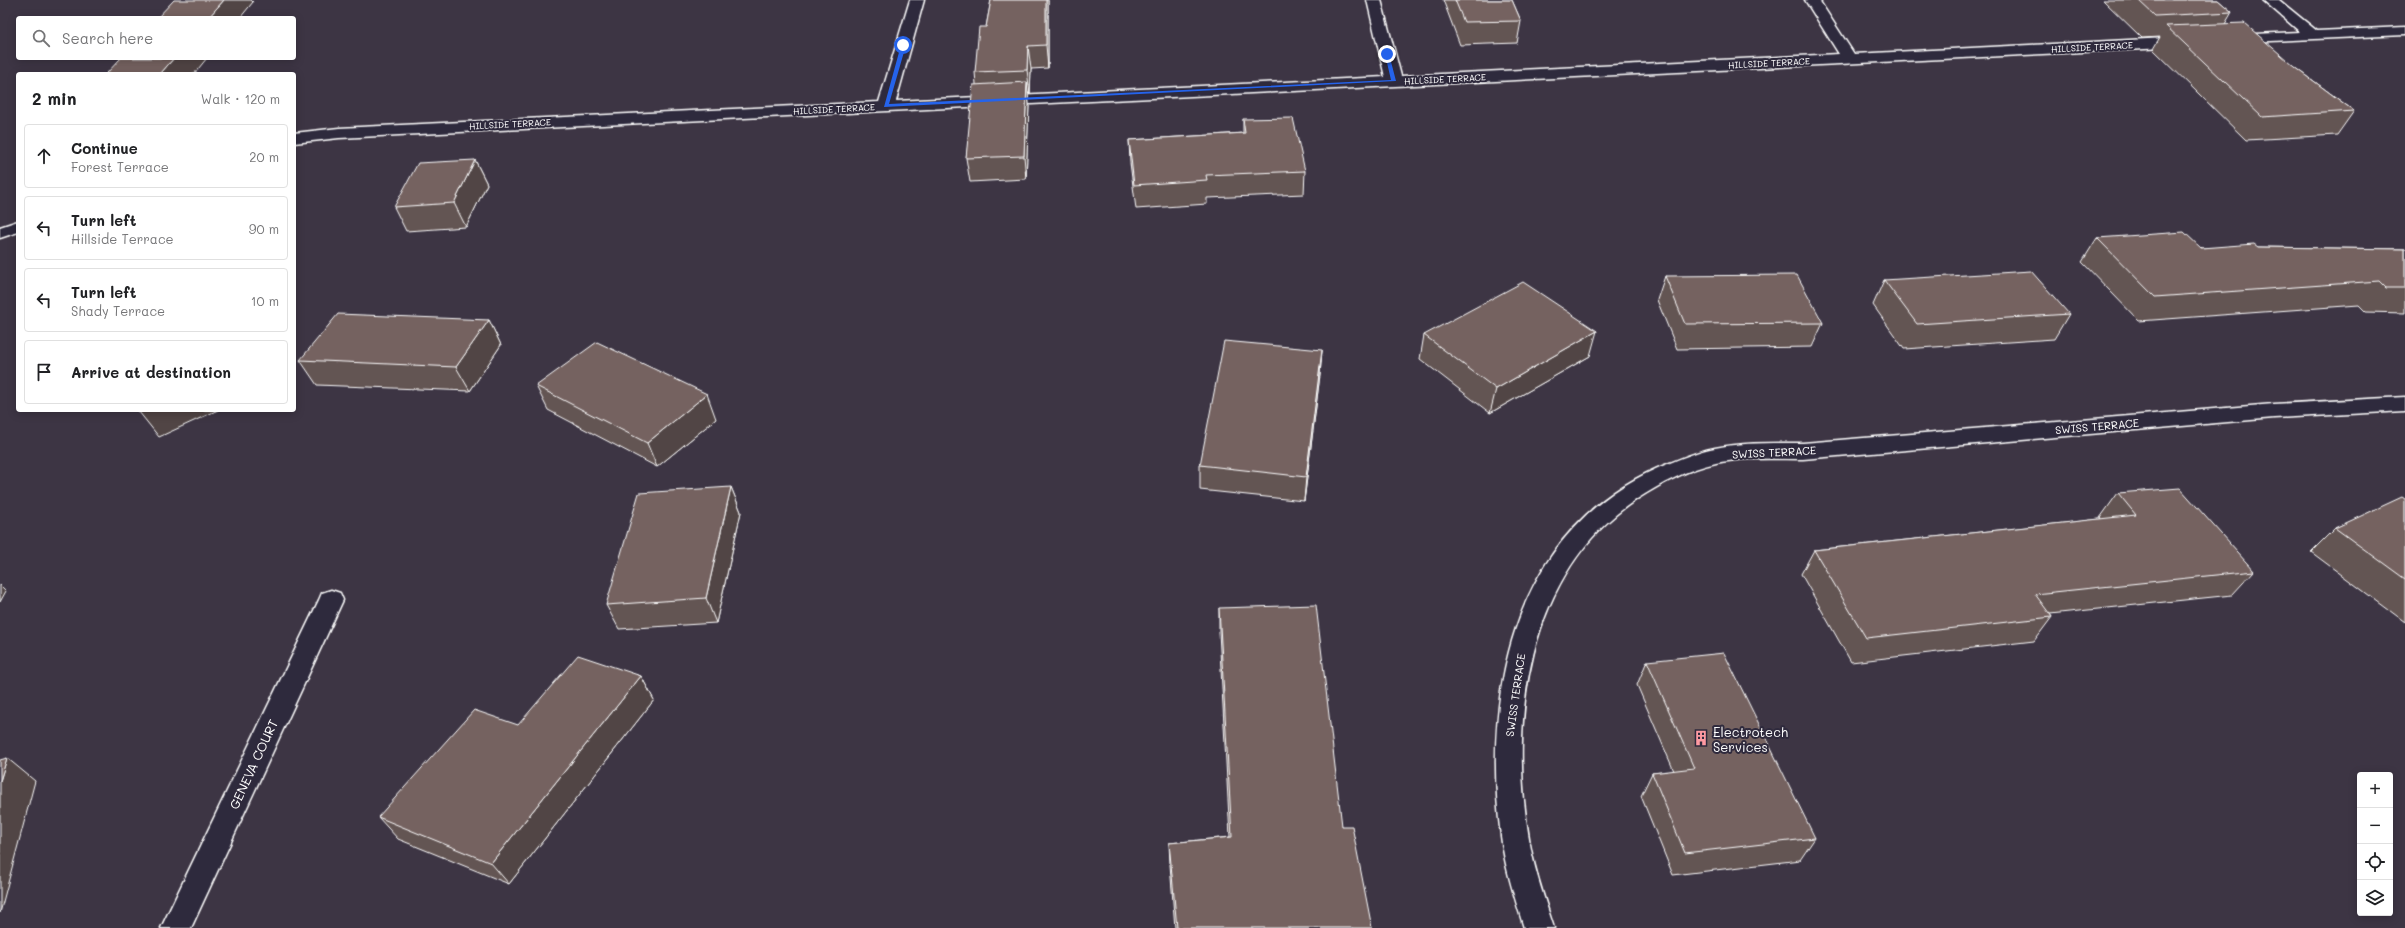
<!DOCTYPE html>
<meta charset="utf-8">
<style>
body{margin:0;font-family:Mali,sans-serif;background:#f6f6f6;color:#202124}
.controls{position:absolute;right:12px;bottom:12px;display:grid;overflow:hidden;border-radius:4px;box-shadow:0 2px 10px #0003}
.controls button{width:36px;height:36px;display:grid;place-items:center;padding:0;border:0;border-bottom:1px solid #e0e0e0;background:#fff;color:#202124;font:20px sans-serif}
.stop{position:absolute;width:12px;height:12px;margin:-9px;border:3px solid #2563eb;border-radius:50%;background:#fff}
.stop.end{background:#2563eb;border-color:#fff;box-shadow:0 1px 4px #0008}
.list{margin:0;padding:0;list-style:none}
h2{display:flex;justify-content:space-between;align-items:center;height:52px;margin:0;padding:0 16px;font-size:17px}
h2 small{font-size:13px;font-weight:400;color:#757577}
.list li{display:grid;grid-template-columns:26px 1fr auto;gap:12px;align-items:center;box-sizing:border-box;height:64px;margin:0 8px 8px;padding:0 8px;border:1px solid #e0e0e0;border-radius:4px}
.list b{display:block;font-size:15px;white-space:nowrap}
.list p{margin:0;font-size:13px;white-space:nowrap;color:#757577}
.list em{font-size:13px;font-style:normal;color:#757577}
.icon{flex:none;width:22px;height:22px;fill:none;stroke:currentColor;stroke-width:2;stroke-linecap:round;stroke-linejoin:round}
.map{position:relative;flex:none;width:2405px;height:928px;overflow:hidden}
.search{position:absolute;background:#fff;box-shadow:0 2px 10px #0003;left:16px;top:16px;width:280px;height:44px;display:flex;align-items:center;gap:10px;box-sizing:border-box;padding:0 14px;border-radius:4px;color:#757577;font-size:15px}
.panel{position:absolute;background:#fff;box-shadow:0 2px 10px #0003;left:16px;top:72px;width:280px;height:340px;border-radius:4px}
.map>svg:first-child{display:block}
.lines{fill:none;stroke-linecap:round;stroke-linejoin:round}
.street-casing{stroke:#fff;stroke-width:3}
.street{fill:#2f2a3d;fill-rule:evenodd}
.wall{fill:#645453;stroke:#fff}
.shaded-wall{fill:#514544;stroke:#fff}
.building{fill:#746261;stroke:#fff}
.route{fill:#2563eb}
.labels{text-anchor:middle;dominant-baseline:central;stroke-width:4;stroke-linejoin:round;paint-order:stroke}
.far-street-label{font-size:9px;fill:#fff;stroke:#2f2a3d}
.street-label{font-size:11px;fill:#fff;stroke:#2f2a3d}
.near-poi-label{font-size:13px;fill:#fff;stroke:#2f2a3d;text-anchor:start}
.near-street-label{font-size:13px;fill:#fff;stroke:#2f2a3d}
</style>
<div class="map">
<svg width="2405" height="928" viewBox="0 0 2405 928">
<rect width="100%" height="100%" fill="#3d3544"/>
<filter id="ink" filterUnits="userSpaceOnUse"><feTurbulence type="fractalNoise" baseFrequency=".025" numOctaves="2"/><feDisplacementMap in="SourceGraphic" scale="8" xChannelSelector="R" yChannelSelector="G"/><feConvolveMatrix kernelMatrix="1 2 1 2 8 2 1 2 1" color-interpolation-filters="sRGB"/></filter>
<g filter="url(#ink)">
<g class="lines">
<g class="street-casing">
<g id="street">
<polygon points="910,0 924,0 896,101 1385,77 1367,0 1381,0 1401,76 1839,54 1805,0 1819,0 1854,54 2186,37 2194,42 2186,47 339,138 294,143 294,133 339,128 879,102"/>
<polygon points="2263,0 2279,0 2317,31 2405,27 2405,35 2227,43 2224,40 2232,35 2300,32"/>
<polygon points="18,221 18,232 0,238 0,227"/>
<path d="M2405,397V411L2274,418L1803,459C1774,459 1744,457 1716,463C1688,469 1660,484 1637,499C1526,572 1508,722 1530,844C1535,873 1545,900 1554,928H1524C1515,898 1505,868 1501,836C1481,687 1516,523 1670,463C1685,457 1699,451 1715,448C1744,442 1774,443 1803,443L2274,404Z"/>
<polygon points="331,590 340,593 343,600 191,928 161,928 319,600 322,593"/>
</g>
</g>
<use href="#street" class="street"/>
</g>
<g class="wall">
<polygon points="991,0 1048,0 1048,68 1031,69 1030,93 1028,93 1029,105 1026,179 970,182 966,158 976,84 975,72 986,27"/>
<polygon points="1443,0 1512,0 1521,21 1517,43 1460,45"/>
<polygon points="2103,0 2218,0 2232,12 2225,24 2295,67 2354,111 2337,135 2246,140 2153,49 2160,37 2142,38"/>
<polygon points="1243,119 1305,171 1304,194 1207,198 1207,204 1136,209 1130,163 1129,140 1243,133"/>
<polygon points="475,160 487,184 466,227 406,231 394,207"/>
<polygon points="2097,238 2201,248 2258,247 2405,249 2405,313 2366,312 2359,305 2139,321 2082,262"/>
<polygon points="1665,276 1823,323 1812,347 1677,349 1657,300"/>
<polygon points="1884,280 2069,314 2054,339 1904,349 1873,305"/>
<polygon points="489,320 501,345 470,391 317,385 300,360"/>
<polygon points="1424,335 1590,356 1490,413 1420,359"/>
<polygon points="1322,350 1320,375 1304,501 1200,490 1200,465"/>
<polygon points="536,386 716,419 657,467 548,410"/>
<polygon points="731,487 741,512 716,623 619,629 606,605"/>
<polygon points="2118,493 2254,571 2232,595 2050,614 2052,617 2034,641 1851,662 1801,574 1814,550 2101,519 2100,518"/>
<polygon points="2405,499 2405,622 2311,552 2335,528"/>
<polygon points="1219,608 1342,826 1372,928 1175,928 1170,865 1169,843 1230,837 1219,632"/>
<polygon points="1647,661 1815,838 1800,860 1673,875 1641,796 1652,773 1674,771 1637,685"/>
<polygon points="641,676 654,700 509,884 398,839 378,817 518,725"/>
</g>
<g class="shaded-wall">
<polygon points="224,0 251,0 253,2 240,18 208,18"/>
<polygon points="1046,0 1048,0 1048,68 1046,45"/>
<polygon points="1028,46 1031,69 1030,93 1027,70"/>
<polygon points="174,58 207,58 194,74 160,74"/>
<polygon points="1027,82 1029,105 1026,179 1024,156"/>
<polygon points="475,160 487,184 466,227 454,203"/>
<polygon points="489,320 501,345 470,391 456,367"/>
<polygon points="1597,331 1590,356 1490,413 1496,389"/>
<polygon points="1322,350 1320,375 1304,501 1306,477"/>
<polygon points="707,394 716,419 657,467 647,443"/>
<polygon points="144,410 218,410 159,437 139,412"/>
<polygon points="731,487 741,512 716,623 706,598"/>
<polygon points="0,585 6,591 0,602"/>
<polygon points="641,676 654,700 509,884 491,863"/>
<polygon points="7,758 35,781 0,913 0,781"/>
</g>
<g class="building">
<polygon points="174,0 224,0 208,18 157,18"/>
<polygon points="991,0 1046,0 1046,45 1028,46 1027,70 975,72 979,27 986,27"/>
<polygon points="1455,0 1512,0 1521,21 1464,22"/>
<polygon points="2138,0 2218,0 2232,12 2155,16"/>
<polygon points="2244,23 2295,67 2354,111 2262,117 2166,26"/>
<polygon points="121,58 174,58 160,74 106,74"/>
<polygon points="1027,82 1024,156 966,158 973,85"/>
<polygon points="1293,118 1305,171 1206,175 1207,180 1134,185 1129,140 1245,133 1243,119"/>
<polygon points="475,160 454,203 394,207 418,163"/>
<polygon points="2184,232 2201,248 2254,244 2258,247 2405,249 2405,288 2386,288 2379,281 2155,297 2097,238"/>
<polygon points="2031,271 2069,314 1917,324 1884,280"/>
<polygon points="1797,275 1823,323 1685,324 1665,276"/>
<polygon points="1523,282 1597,331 1496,389 1424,335"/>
<polygon points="338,314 489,320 456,367 300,360"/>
<polygon points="1224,341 1322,350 1306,477 1200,465"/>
<polygon points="597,342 707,394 647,443 536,386"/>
<polygon points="138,410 144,410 139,412"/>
<polygon points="731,487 706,598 606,605 639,493"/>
<polygon points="2180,488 2254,571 2035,594 2052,617 1866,638 1814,550 2136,515 2118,493"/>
<polygon points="2402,497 2405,499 2405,579 2335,528"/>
<polygon points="1316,605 1342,826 1352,826 1372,928 1177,928 1169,843 1232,837 1219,608"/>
<polygon points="1724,653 1815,838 1685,853 1652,773 1694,768 1647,661"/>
<polygon points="578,655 641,676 491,863 378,817 474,710 518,725"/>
<polygon points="7,758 0,781 0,760"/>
</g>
</g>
<polygon class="route" points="903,44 906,45 889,104 1391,80 1385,54 1387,53 1389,54 1396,81 884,107 901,45"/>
<defs>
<g id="building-bare" transform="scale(1.2)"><path d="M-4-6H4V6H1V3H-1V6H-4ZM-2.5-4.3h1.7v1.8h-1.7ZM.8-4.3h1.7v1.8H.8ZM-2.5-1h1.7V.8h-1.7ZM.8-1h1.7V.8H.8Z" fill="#ff9aa2" stroke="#2f2a3d" stroke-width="2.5" paint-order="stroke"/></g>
</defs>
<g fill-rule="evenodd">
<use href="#building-bare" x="1701" y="738"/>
</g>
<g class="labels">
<g class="far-street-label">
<text transform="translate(2092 47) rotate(-3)">HILLSIDE TERRACE</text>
<text transform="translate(1769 63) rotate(-3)">HILLSIDE TERRACE</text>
<text transform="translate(1445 79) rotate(-3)">HILLSIDE TERRACE</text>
<text transform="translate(834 109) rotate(-3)">HILLSIDE TERRACE</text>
<text transform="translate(510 124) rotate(-3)">HILLSIDE TERRACE</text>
</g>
<g class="street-label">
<text transform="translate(2097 426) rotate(-5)">SWISS TERRACE</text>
<text transform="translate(1774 452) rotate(-3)">SWISS TERRACE</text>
<text transform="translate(1515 695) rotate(-82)">SWISS TERRACE</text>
</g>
<g class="near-poi-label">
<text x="1713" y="731">Electrotech<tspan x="1713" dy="15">Services</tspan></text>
</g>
<g class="near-street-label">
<text transform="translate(253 764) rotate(-65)">GENEVA COURT</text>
</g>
</g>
</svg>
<div class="controls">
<button>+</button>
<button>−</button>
<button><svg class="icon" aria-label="locate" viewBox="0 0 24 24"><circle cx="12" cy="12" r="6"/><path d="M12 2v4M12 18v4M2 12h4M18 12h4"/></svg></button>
<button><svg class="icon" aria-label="layers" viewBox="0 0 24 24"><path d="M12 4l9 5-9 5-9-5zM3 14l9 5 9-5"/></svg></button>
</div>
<div class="stop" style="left:903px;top:45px"></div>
<div class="stop end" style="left:1387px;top:54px"></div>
<div class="search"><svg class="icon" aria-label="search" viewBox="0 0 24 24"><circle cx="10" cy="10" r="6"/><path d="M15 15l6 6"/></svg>Search here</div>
<section class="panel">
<h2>2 min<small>Walk · 120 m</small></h2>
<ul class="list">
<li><svg class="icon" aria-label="ahead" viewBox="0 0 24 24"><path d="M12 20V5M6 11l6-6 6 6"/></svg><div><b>Continue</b><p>Forest Terrace</p></div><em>20 m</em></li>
<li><svg class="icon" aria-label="left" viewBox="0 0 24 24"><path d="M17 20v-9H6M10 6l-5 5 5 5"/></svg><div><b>Turn left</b><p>Hillside Terrace</p></div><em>90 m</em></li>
<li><svg class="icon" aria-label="left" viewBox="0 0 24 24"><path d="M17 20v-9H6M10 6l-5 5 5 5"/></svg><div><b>Turn left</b><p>Shady Terrace</p></div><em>10 m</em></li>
<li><svg class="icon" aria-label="arrive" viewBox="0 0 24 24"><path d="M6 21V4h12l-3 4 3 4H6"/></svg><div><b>Arrive at destination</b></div></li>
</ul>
</section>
</div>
